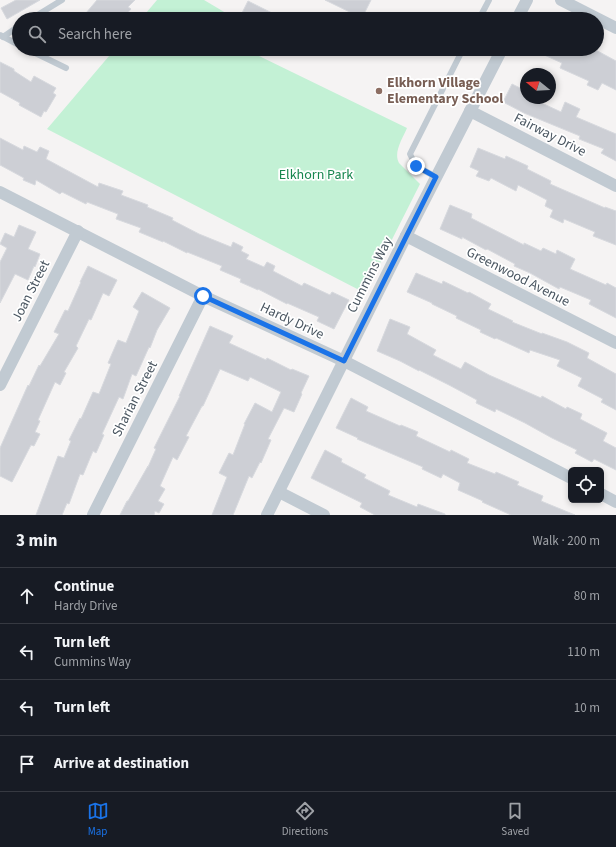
<!DOCTYPE html>
<meta charset="utf-8">
<style>
body{margin:0;font-family:"Source Sans 3",sans-serif;background:#20242c;color:#f1f3f6}
.controls{position:absolute;right:12px;bottom:12px;display:grid;overflow:hidden;border-radius:6px;box-shadow:0 2px 6px #0003}
.controls button{width:36px;height:36px;display:grid;place-items:center;padding:0;border:0;border-bottom:1px solid #363941;background:#171b24;color:#f1f3f6;font:20px sans-serif}
.compass{position:absolute;left:520px;top:68px;width:36px;height:36px;border-radius:50%;background:#171b24;box-shadow:0 2px 6px #0003;rotate:288deg}
.stop{position:absolute;width:12px;height:12px;margin:-9px;border:3px solid #1a73e8;border-radius:50%;background:#fff}
.stop.end{background:#1a73e8;border-color:#fff;box-shadow:0 1px 4px #0008}
.list{margin:0;padding:0;list-style:none}
h2{display:flex;justify-content:space-between;align-items:center;height:52px;margin:0;padding:0 16px;font-size:17px}
h2 small{font-size:13px;font-weight:400;color:#9ea1a6}
.list li{display:grid;grid-template-columns:26px 1fr auto;gap:12px;align-items:center;box-sizing:border-box;height:56px;padding:0 16px;border-top:1px solid #363941}
.list b{display:block;font-size:15px;white-space:nowrap}
.list p{margin:0;font-size:13px;white-space:nowrap;color:#9ea1a6}
.list em{font-size:13px;font-style:normal;color:#9ea1a6}
.icon{flex:none;width:22px;height:22px;fill:none;stroke:currentColor;stroke-width:2;stroke-linecap:round;stroke-linejoin:round}
.map{position:relative;flex:none;width:616px;height:515px;overflow:hidden}
.search{position:absolute;background:#171b24;box-shadow:0 2px 6px #0003;left:12px;right:12px;top:12px;height:44px;display:flex;align-items:center;gap:10px;box-sizing:border-box;padding:0 14px;border-radius:22px;color:#9ea1a6;font-size:15px}
.sheet{height:276px;background:#171b24}
nav{display:flex;justify-content:space-around;align-items:center;box-sizing:border-box;height:56px;border-top:1px solid #363941;background:#171b24;font-size:11px;color:#9ea1a6}
nav a{display:grid;justify-items:center;gap:2px}
nav .on{color:#1a73e8}
.map>svg:first-child{display:block}
.green{fill:#c3f1d5}
.building{fill:#cdcfd5;stroke:#d7d9de}
.lines{fill:none;stroke-linecap:round;stroke-linejoin:round}
.lane{stroke:#c1cad2;stroke-width:6}
.street{stroke:#c1cad2;stroke-width:12}
.route{stroke:#1a73e8;stroke-width:5}
.education-dot{fill:#8d6e63;stroke:#fff;stroke-width:1.5}
.labels{text-anchor:middle;dominant-baseline:central;stroke-width:3.5;stroke-linejoin:round;paint-order:stroke}
.education-label{font-size:14px;font-weight:bold;fill:#785e54;stroke:#fff;text-anchor:start}
.street-label{font-size:14px;fill:#4a5661;stroke:#fff}
.park-label{font-size:14px;fill:#17864f;stroke:#fff}
</style>
<div class="map">
<svg width="616" height="515" viewBox="0 0 616 515">
<rect width="100%" height="100%" fill="#f5f3f3"/>
<g class="green">
<polygon points="157,0 204,0 236,19 141,19"/>
<path d="M115,49H260L257,55L407,128C403,138 393,152 399,163L420,184L365,293L47,129Z"/>
</g>
<g class="building">
<polygon points="16,0 40,0 7,19 1,8"/>
<polygon points="97,0 135,0 128,7 131,9 122,19 81,19"/>
<polygon points="325,0 371,0 362,18"/>
<polygon points="248,1 284,19 239,19"/>
<polygon points="531,49 594,49 616,61 616,90 602,83 598,90 587,85 589,81 560,68 562,63"/>
<polygon points="0,62 14,69 14,71 31,82 34,76 56,88 53,93 56,95 46,112 44,111 41,117 19,105 20,103 0,92"/>
<polygon points="512,84 526,91 526,98 531,98 561,112 565,102 580,109 576,117 616,134 616,161 601,153 604,149 579,139 580,136 524,113 503,102"/>
<polygon points="0,138 23,150 24,146 37,152 40,147 49,151 46,159 98,187 99,183 123,191 121,195 148,205 147,207 173,218 172,220 199,234 231,247 233,242 243,247 241,251 249,255 246,259 264,267 267,262 275,266 273,271 302,286 304,283 330,295 332,292 349,300 334,329 317,321 319,317 287,303 287,304 258,289 258,290 240,282 241,279 220,270 222,266 187,252 187,253 163,241 163,242 139,232 141,228 116,219 118,214 87,202 86,204 62,192 60,194 36,180 35,185 23,180 24,178 0,165"/>
<polygon points="478,148 505,159 506,156 528,166 527,169 551,181 550,184 605,208 605,207 616,211 616,245 593,236 595,232 564,219 563,223 550,217 553,210 545,206 547,200 518,185 516,191 491,178 489,181 476,176 479,171 470,167"/>
<polygon points="450,205 472,214 471,218 524,245 524,243 541,251 543,248 556,254 557,250 575,259 570,269 606,285 607,283 616,288 616,318 589,304 591,300 560,287 559,289 530,273 514,266 515,264 487,249 486,250 462,237 462,239 440,229"/>
<polygon points="19,225 36,232 28,249 40,254 35,267 34,266 28,280 15,274 0,303 0,262 7,248 0,244 5,233 14,237"/>
<polygon points="88,266 117,280 109,296 103,293 91,320 89,319 76,346 78,348 64,372 66,373 60,385 55,382 38,420 40,421 35,432 40,434 34,446 31,445 12,482 0,476 0,448 28,385 29,386 39,365 40,366 59,334 54,332 65,310 68,311 81,282 80,282"/>
<polygon points="416,273 442,284 443,281 468,293 469,292 491,304 488,309 513,321 512,322 542,334 542,333 567,342 589,353 587,358 616,374 616,410 601,402 603,399 578,386 582,378 557,366 560,360 530,350 529,353 496,338 495,339 480,332 481,330 456,318 457,316 432,304 432,303 407,292"/>
<polygon points="142,292 170,308 157,330 150,348 149,347 136,376 132,374 123,399 119,397 102,434 104,435 96,453 93,451 83,475 80,474 69,504 67,503 62,515 36,515 58,456 64,458 71,441 69,440 80,418 81,419 93,392 99,394 111,364 108,363 118,340 126,343 139,311 133,307"/>
<polygon points="390,319 410,327 407,334 436,350 433,355 461,369 465,362 489,375 541,398 542,396 566,409 567,407 582,414 580,419 607,433 603,441 616,448 616,470 594,459 592,462 575,453 577,450 552,438 525,423 496,409 495,412 476,403 477,400 449,385 419,370 419,371 400,361 377,351"/>
<polygon points="210,326 233,336 229,343 266,360 267,358 291,370 292,369 309,376 301,393 302,394 294,412 284,408 268,439 271,440 261,463 260,462 252,478 249,476 233,515 212,515 227,477 219,473 229,453 233,455 245,424 244,424 255,403 272,412 281,392 250,377 248,381 220,369 203,406 202,406 186,436 189,437 177,460 173,457 160,486 165,489 158,501 164,504 159,513 155,511 154,515 120,515 127,501 128,501 148,466 148,467 156,449 154,448 180,396 179,396"/>
<polygon points="351,398 368,407 366,411 400,426 401,425 418,432 416,436 450,452 451,450 469,459 467,463 495,474 496,472 519,482 517,485 543,496 541,501 575,515 511,515 482,502 483,501 458,490 460,483 443,474 441,478 422,469 423,467 357,439 358,438 336,428"/>
<polygon points="325,450 342,459 341,462 366,475 364,478 390,491 388,495 417,507 418,504 445,514 445,515 375,515 360,507 362,503 311,478"/>
</g>
<g class="lines">
<g class="lane">
<polyline points="31,19 62,0"/>
<polyline points="479,19 489,0"/>
<polyline points="0,35 19,45"/>
<polyline points="3,37 19,26"/>
<polyline points="27,49 66,68"/>
<polyline points="436,177 416,166 410,154 463,49"/>
</g>
<g class="street">
<polyline points="561,0 616,28"/>
<polyline points="517,19 527,0"/>
<polyline points="470,111 616,186"/>
<polyline points="0,192 203,296 344,361 571,478"/>
<polyline points="406,236 616,343"/>
<polyline points="0,385 78,231"/>
<polyline points="279,492 324,515"/>
<polyline points="601,494 616,502"/>
<polyline points="93,515 203,296"/>
<polyline points="267,515 406,236 502,49"/>
</g>
</g>
<g class="lines">
<polyline class="route" points="203,296 344,361 436,177 416,166"/>
</g>
<circle class="education-dot" cx="379" cy="91" r="4"/>
<g class="labels">
<g class="education-label">
<text x="387" y="83">Elkhorn Village<tspan x="387" dy="16">Elementary School</tspan></text>
</g>
<g class="street-label">
<text transform="translate(550 135) rotate(27)">Fairway Drive</text>
<text transform="translate(370 275) rotate(-63)">Cummins Way</text>
<text transform="translate(518 277) rotate(27)">Greenwood Avenue</text>
<text transform="translate(31 291) rotate(-63)">Joan Street</text>
<text transform="translate(292 321) rotate(25)">Hardy Drive</text>
<text transform="translate(135 399) rotate(-63)">Sharian Street</text>
</g>
<g class="park-label">
<text x="316" y="175">Elkhorn Park</text>
</g>
</g>
</svg>
<div class="controls">
<button><svg class="icon" aria-label="locate" viewBox="0 0 24 24"><circle cx="12" cy="12" r="6"/><path d="M12 2v4M12 18v4M2 12h4M18 12h4"/></svg></button>
</div>
<svg class="compass" viewBox="-18 -18 36 36"><path d="M0-13l5 13h-10z" fill="#e53935"/><path d="M0 13l5-13h-10z" fill="#9ea1a6"/></svg>
<div class="stop" style="left:203px;top:296px"></div>
<div class="stop end" style="left:416px;top:166px"></div>
<div class="search"><svg class="icon" aria-label="search" viewBox="0 0 24 24"><circle cx="10" cy="10" r="6"/><path d="M15 15l6 6"/></svg>Search here</div>
</div>
<section class="sheet">
<h2>3 min<small>Walk · 200 m</small></h2>
<ul class="list">
<li><svg class="icon" aria-label="ahead" viewBox="0 0 24 24"><path d="M12 20V5M6 11l6-6 6 6"/></svg><div><b>Continue</b><p>Hardy Drive</p></div><em>80 m</em></li>
<li><svg class="icon" aria-label="left" viewBox="0 0 24 24"><path d="M17 20v-9H6M10 6l-5 5 5 5"/></svg><div><b>Turn left</b><p>Cummins Way</p></div><em>110 m</em></li>
<li><svg class="icon" aria-label="left" viewBox="0 0 24 24"><path d="M17 20v-9H6M10 6l-5 5 5 5"/></svg><div><b>Turn left</b></div><em>10 m</em></li>
<li><svg class="icon" aria-label="arrive" viewBox="0 0 24 24"><path d="M6 21V4h12l-3 4 3 4H6"/></svg><div><b>Arrive at destination</b></div></li>
</ul>
</section>
<nav>
<a class="on"><svg class="icon" aria-label="map" viewBox="0 0 24 24"><path d="M3 6l6-2 6 2 6-2v14l-6 2-6-2-6 2zM9 4v14M15 6v14"/></svg>Map</a>
<a><svg class="icon" aria-label="directions" viewBox="0 0 24 24"><path d="M12 3l9 9-9 9-9-9zM9 14v-3h6M13 9l2 2-2 2"/></svg>Directions</a>
<a><svg class="icon" aria-label="saved" viewBox="0 0 24 24"><path d="M7 4h10v16l-5-4-5 4z"/></svg>Saved</a>
</nav>
